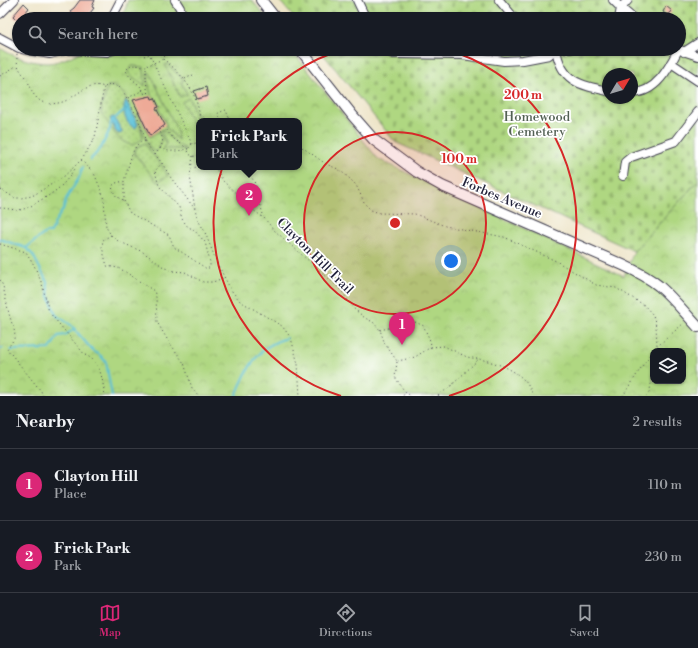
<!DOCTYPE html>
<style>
body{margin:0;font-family:"Libre Bodoni",serif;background:#242831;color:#f1f3f6}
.controls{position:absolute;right:12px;bottom:12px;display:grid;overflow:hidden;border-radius:8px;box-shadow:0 1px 3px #0004}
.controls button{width:36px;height:36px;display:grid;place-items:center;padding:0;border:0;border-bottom:1px solid #363941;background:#171b24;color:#f1f3f6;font:20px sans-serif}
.compass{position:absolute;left:602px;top:68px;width:36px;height:36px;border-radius:50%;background:#171b24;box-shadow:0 1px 3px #0004;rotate:52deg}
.you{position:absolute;left:451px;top:261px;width:14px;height:14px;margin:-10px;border:3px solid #fff;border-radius:50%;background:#1a73e8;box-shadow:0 0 0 6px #1a73e833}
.badge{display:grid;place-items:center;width:26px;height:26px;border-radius:50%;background:#db2777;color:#fff;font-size:13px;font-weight:700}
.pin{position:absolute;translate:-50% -33px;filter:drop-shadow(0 1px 2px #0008)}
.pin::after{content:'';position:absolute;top:21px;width:14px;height:12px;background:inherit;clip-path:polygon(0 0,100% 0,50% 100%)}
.popup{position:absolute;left:196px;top:118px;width:106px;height:52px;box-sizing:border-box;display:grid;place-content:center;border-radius:8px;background:#171b24;filter:drop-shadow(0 1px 3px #0005);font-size:13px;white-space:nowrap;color:#9ea1a6}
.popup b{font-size:15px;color:#f1f3f6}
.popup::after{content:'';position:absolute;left:50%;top:100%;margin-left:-8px;border:8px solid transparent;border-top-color:#171b24}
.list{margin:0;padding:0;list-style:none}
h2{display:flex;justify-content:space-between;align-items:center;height:52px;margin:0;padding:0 16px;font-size:17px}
h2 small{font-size:13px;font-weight:400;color:#9ea1a6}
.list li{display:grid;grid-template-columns:26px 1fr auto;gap:12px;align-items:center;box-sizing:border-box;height:72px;padding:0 16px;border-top:1px solid #363941}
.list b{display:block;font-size:15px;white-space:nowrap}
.list p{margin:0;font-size:13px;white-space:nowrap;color:#9ea1a6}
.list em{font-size:13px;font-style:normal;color:#9ea1a6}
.icon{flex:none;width:22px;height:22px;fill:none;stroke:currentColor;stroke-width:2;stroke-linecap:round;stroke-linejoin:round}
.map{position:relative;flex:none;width:698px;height:396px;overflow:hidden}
.search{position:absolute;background:#171b24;box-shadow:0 1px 3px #0004;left:12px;right:12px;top:12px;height:44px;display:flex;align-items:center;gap:10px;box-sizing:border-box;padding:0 14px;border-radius:22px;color:#9ea1a6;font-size:15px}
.sheet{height:196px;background:#171b24}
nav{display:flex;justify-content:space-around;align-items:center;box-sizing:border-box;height:56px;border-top:1px solid #363941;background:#171b24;font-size:11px;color:#9ea1a6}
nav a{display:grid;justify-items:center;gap:2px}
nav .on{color:#db2777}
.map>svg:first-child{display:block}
.cemetery{fill:url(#cemetery-stones);stroke:#687c5e;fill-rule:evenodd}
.park{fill:url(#park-crowns);stroke:#687c5e;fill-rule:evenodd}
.garden{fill:url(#garden-dots);stroke:#687c5e}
.water{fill:url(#water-ripples);stroke:#3d7088}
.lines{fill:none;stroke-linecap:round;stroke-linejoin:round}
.stream{stroke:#58bfd5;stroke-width:2}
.building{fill:#eeaa97}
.minor-casing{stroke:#413f50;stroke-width:10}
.major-casing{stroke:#413f50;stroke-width:12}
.path{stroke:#413f50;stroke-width:1;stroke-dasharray:1 3;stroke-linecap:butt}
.minor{stroke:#fff;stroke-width:8}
.major{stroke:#fff;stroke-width:10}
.ring{fill:none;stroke:#d62828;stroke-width:2}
.labels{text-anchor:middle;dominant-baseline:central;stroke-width:3.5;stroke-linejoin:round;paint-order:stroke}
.park-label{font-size:13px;fill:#536154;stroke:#fff}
.street-label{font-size:13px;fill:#22223b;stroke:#fff}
.centre{fill:#d62828;stroke:#fff;stroke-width:2}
.ring-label{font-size:12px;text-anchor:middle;font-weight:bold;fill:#d62828;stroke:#fff;stroke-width:3.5;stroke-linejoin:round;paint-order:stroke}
</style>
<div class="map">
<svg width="698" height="396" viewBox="0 0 698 396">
<defs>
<pattern id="cemetery-stones" width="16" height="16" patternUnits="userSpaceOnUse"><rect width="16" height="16" fill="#afd781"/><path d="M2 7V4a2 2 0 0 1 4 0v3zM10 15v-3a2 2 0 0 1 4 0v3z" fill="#96b870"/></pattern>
<pattern id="park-crowns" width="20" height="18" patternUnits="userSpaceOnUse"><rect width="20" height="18" fill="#afd781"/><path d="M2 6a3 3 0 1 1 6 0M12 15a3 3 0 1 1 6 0" fill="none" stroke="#96b870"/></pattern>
<pattern id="garden-dots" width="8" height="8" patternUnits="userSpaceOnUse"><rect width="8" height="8" fill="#afd781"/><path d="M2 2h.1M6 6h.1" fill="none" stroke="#96b870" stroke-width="1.8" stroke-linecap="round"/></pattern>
<pattern id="water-ripples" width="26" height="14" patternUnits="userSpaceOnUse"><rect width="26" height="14" fill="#58bfd5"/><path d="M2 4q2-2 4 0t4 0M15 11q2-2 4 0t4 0" fill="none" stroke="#489bae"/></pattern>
</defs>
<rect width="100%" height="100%" fill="#fff"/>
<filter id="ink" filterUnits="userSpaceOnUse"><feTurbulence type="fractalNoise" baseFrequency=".025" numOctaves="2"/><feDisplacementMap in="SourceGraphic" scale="8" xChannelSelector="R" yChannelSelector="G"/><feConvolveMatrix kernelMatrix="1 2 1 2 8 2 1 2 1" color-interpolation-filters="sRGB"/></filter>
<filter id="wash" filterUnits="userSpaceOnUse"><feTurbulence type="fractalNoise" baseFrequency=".012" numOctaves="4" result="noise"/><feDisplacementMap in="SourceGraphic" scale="16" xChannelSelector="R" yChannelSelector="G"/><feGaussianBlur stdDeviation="0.9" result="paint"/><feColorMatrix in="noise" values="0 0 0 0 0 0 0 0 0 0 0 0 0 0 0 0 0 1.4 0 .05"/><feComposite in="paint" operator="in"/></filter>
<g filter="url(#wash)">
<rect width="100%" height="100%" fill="#eee5c9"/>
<path class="cemetery" d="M279,0H698V181L634,251L395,142L319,49H679V19H295ZM608,74H632V98H608Z"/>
<g class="park">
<polygon points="128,0 252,0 267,19 119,19 125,10"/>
<path d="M0,48C13,57 32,63 48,63C59,63 76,54 86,49H291L378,159L624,276L634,251L698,181V396H0ZM199,121H299V167H199ZM653,351H683V381H653Z"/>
</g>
<g class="garden">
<polygon points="167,64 184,80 181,82 187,94 180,97 165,65"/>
<path d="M132,66L144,67L145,86C141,81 132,79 128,72Z"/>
<path d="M148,72L150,73L153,79L177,130L178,140L165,126L167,125L158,108L160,107L155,98H152C150,90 147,83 148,72Z"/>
<path d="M108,86C117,85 122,91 126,98C122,115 126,114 137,126L138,124L140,126L143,139L133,145C116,143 111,125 101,113L102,104Z"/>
<polygon points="189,98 196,115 198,114 199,126 197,132 182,102"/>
<path d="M139,113L150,137L159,131L162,139C160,144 160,148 155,152C146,148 142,124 137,114Z"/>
<polygon points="162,129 175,142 185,149 164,149 163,148 166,144 161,130"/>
<path d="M145,143C151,155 162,163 168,176L157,182L134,153L137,147Z"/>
</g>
<g class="water">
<path d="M126,100L138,124L136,128C125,126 121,109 126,100Z"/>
<polygon points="112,117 114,117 122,131 122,133 119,134 116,132 110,119"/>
</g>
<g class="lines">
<g class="stream">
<polyline points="90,160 101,148 110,129 111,122 124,110"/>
<polyline points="0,239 26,248 33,255 47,282 49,296 56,315 71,325 93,351 100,355 106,362 112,396"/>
<polyline points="26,248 45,233 51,233 55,222 64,208 66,199 79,178 83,167"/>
<polyline points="0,349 3,348"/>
<polyline points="11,350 50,349 58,336 65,335 75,329"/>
<path d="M236,396C246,370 258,345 287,338"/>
</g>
</g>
<g id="blocks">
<g class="building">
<polygon points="80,0 95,0 92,7 94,8 87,17 84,14 78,19 76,19 70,11 74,8"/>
<polygon points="24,3 29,8 25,13 27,15 24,19 16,19 13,16"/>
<polygon points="666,6 672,11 668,16 663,12"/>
<polygon points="206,87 208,96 197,99 194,91"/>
<polygon points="151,96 152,99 155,98 159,107 156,108 165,125 150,136 133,100"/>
</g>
</g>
</g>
<g filter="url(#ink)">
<use href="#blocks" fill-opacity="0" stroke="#413f50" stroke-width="1"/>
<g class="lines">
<g class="minor-casing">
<g id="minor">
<polyline points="175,0 180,8 183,19"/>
<polyline points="357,0 366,19"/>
<polyline points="499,0 515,19"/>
<polyline points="613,0 621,8 628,0"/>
<polyline points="0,14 14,0"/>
<polyline points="111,19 121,0"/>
<polyline points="619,19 621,8 634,19"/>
<polyline points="0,38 19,48"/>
<polyline points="22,49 50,54 70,49"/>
<polyline points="385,49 393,54 462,55 504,61 523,60 549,55 555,49"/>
<path d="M556,49C561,81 579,85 608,91"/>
<polyline points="566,49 571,49"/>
<polyline points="677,49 698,56"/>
<polyline points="69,50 107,52 116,49"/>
<polyline points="684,52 698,43"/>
<polyline points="671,63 698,81"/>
<path d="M632,93C656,93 669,68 678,50"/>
<polyline points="623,176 625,162 631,157 676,141 698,112"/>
</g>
</g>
<g class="major-casing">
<g id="major">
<polyline points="261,0 276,19"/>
<path d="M300,49L353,116L374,140L417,172L442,186L623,265C636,271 648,277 659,286C673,298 685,313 698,327"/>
</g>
</g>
<g class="path">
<polyline points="147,49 192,144"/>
<path d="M17,54C16,69 22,71 28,82C31,87 32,93 35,96C40,102 45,104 52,104C57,103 62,103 67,100C79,94 89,81 104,87"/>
<polyline points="144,56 157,51"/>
<path d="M163,59C183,74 199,95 200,121"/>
<polyline points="0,76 16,66"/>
<polyline points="185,79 193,75"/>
<polyline points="105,87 109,84 114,85 119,87 123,91 138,118 147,145 162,163 171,178 195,209"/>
<path d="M143,90C139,83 128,78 126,70L131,65L146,66"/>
<polyline points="148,97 146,79 146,66 163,59 169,49"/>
<polyline points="128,98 143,90 146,97"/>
<polyline points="221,121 218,113 226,110 230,121"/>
<polyline points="163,127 174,139 188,149"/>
<polyline points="145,141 140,142 136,146 132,154 124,181 124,201 130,213 169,235 174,247 207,269 210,267 210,262 205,242 193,229 188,227 182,219 179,207 159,186 155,171 162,163"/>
<path d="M199,145L196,143L192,144L188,149C188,155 193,158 199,155"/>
<polyline points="299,145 326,164 338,169 348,177 356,185 365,204 371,210 379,213 415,214 445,226 504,237 556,261 596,285 616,288 644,305 653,315 656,326 657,346 659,348 659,351"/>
<path d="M160,148C168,153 178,151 188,149"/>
<path d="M155,155C163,144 165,143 159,129"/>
<polyline points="193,156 190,176 195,209 198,220 204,230 217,263 231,290 240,301 282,326 291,338 298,364 300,396"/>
<polyline points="81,160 94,173 101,190 104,200 106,227 111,235 118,241 143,252 165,268 173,271 185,272 203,282 213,282 223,278"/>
<polyline points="215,167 223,181 239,196 245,204 264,218 274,230 336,285 343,293 353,308 365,318 373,322 380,330 385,344 397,361"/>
<path d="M232,167C236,168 241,169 244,171C260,180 258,202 264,217"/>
<polyline points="191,169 199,166"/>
<polyline points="0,189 15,198 21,198 32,196 62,178 75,166 83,158 95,137 104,87"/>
<path d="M123,200C116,197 114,195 112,186L116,183L124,181"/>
<path d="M0,208C6,208 13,210 19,210C27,209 33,205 39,201C56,192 66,184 75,167"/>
<polyline points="111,235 103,240 102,247 107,266 118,268 124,271 154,291 156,297 157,322 167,339 184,363 192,388 199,396"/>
<path d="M0,244L26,252L34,265L42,284L49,312L85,355C102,362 102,380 105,396"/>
<polyline points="0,280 3,286 9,314 15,333 14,339 7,349 41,391 43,396"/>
<path d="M380,330L415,322L424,326C426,334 431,339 431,347L415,357L398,361"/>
<polyline points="431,347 444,346 467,357 478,359"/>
<polyline points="397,362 395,377 405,392 403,396"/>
<polyline points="405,392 411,396"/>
<path d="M438,396L451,386L479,359C499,363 528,373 532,396"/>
<polyline points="623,396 652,351 684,323"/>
<polyline points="647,396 650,390 653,372"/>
</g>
<use href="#minor" class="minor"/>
<use href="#major" class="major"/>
</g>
</g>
<circle cx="395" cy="223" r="91" fill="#d62828" fill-opacity=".12"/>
<g class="ring">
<circle cx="395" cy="223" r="91"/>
<path d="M341 396A181 181 0 0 1 345 49M445 49A181 181 0 0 1 449 396"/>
</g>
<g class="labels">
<g class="park-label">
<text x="537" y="117">Homewood<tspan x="537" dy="15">Cemetery</tspan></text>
</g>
<g class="street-label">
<text transform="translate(502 198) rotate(23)">Forbes Avenue</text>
<text transform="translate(315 256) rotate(45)">Clayton Hill Trail</text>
</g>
</g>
<circle cx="395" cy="223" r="6" class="centre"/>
<g class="ring-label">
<text x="523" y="99">200 m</text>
<text x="459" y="163">100 m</text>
</g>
</svg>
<div class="controls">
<button><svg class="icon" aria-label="layers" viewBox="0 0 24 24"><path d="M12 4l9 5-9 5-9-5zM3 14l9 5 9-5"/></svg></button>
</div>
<svg class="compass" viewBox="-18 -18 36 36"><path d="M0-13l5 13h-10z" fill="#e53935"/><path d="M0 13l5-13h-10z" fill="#9ea1a6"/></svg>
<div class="you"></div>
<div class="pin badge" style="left:402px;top:345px">1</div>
<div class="pin badge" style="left:249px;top:216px">2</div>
<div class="popup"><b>Frick Park</b>Park</div>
<div class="search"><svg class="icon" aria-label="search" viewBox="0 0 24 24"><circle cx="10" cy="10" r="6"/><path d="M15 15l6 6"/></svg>Search here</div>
</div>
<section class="sheet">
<h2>Nearby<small>2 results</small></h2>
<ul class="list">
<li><span class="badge">1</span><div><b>Clayton Hill</b><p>Place</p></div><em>110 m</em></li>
<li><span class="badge">2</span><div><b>Frick Park</b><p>Park</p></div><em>230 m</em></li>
</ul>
</section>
<nav>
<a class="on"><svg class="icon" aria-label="map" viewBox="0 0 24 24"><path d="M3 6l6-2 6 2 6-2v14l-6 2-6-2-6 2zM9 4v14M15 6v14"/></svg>Map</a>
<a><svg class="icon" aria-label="directions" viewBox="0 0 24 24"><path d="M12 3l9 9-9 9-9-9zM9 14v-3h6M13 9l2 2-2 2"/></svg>Directions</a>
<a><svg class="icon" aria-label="saved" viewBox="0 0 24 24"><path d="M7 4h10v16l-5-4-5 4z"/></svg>Saved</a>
</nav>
